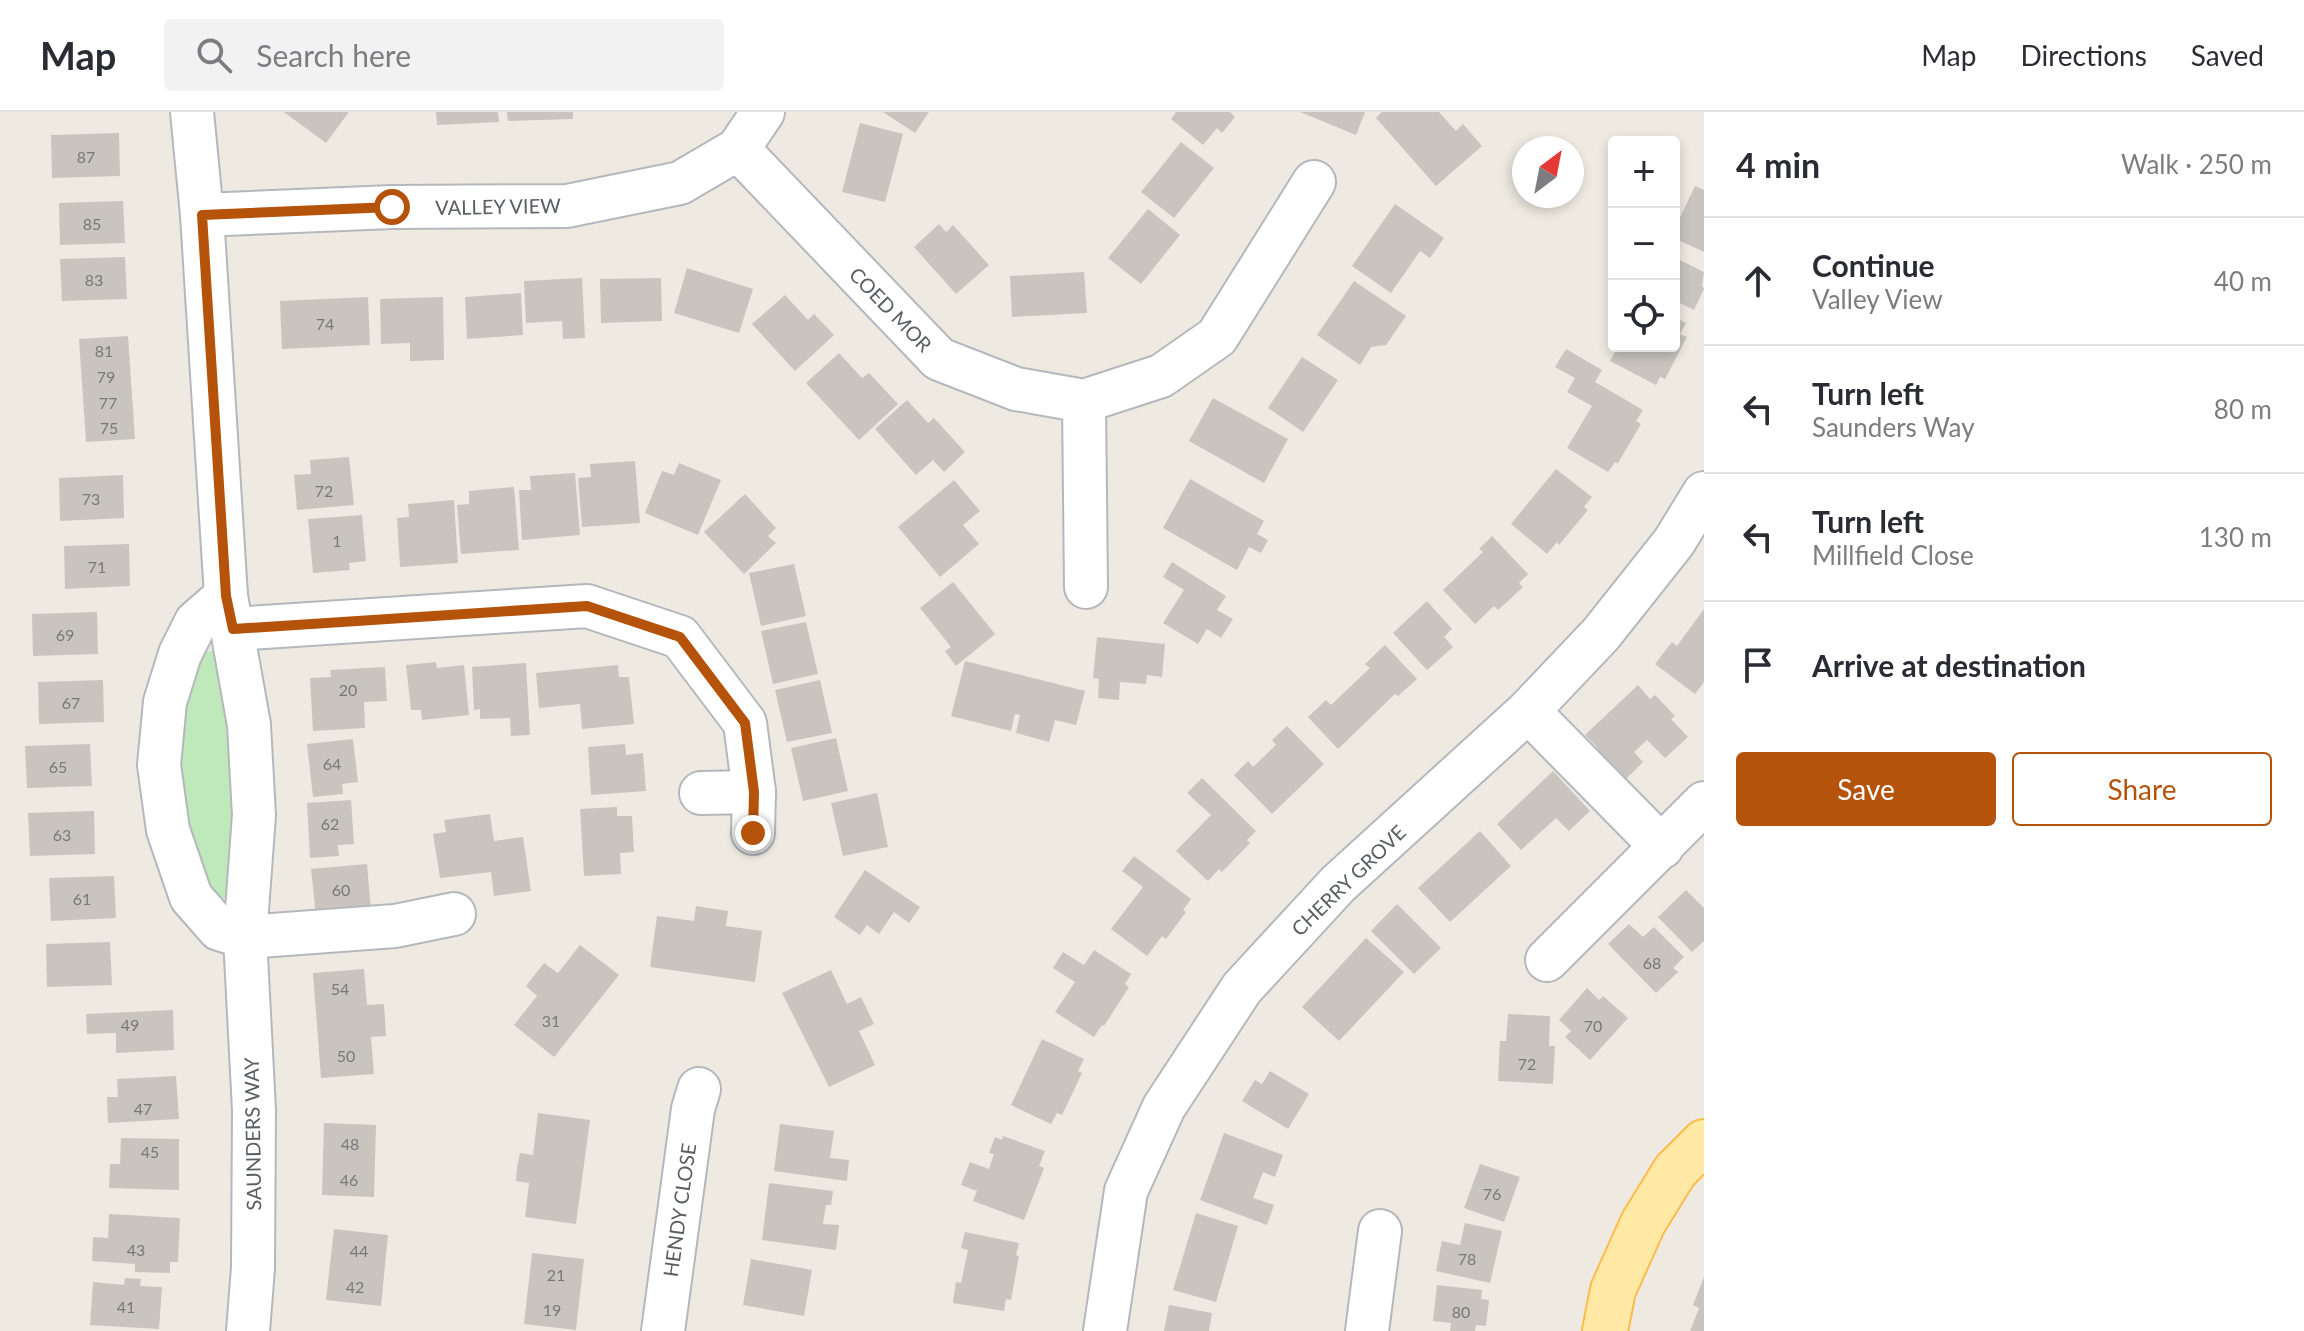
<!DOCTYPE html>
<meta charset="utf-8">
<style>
body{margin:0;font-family:Lato,sans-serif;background:#f2f2f3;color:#2b2b33}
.controls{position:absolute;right:24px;top:24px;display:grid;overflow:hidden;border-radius:8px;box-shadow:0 4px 12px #0003}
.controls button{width:72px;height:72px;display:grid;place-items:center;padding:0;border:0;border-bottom:2px solid #e1e1e2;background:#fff;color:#2b2b33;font:40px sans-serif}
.compass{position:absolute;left:1512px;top:24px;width:72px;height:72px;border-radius:50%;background:#fff;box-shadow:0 4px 12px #0003;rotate:32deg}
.stop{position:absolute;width:24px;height:24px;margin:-18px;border:6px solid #b45309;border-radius:50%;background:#fff}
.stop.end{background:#b45309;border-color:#fff;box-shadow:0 2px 8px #0008}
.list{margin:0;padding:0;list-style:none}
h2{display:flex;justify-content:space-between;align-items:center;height:104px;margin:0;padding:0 32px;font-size:34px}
h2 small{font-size:26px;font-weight:400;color:#7c7c81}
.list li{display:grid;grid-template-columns:52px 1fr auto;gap:24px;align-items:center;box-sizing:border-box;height:128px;padding:0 32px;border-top:2px solid #e1e1e2}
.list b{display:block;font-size:30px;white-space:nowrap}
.list p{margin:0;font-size:26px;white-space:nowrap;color:#7c7c81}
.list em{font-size:26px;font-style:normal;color:#7c7c81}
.actions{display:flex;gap:16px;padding:24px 32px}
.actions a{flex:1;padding:18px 0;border:2px solid #b45309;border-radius:8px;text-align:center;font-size:28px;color:#b45309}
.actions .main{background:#b45309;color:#fff}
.icon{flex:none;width:44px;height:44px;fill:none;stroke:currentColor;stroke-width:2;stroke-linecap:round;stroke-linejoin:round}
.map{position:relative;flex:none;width:1704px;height:1219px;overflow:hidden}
header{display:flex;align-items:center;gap:48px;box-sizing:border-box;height:112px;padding:0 40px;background:#fff;border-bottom:2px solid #e1e1e2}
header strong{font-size:38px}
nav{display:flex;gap:44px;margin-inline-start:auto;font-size:28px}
.search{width:560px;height:72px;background:#f2f2f3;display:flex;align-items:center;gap:20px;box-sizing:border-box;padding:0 28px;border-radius:8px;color:#7c7c81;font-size:30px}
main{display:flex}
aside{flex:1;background:#fff}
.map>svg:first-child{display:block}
.green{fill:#bfe8bb}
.building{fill:#c9c5be}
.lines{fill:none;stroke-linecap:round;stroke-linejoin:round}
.minor-casing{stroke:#b4b8bd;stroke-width:46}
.major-casing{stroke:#fcbb4c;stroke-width:48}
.minor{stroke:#fff;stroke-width:42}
.major{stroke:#ffe9a5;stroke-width:44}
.route{stroke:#b45309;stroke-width:10}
.labels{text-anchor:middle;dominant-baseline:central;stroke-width:6;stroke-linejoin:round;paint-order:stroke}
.number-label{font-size:16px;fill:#76787a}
.street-label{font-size:20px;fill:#5a5f63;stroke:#fff}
</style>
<header>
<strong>Map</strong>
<div class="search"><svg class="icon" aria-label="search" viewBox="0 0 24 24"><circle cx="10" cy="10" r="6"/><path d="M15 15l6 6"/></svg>Search here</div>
<nav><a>Map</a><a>Directions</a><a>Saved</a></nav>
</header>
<main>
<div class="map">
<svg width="1704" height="1219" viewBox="0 0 1704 1219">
<rect width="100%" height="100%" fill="#eeeae1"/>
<polygon class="green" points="211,539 219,543 238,594 233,776 225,786 216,788 190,746 177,698 176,604 202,540"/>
<g class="building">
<polygon points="284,0 349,0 326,31"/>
<polygon points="436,0 498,0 499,10 437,13"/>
<polygon points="507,0 573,0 573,7 508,9"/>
<polygon points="883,0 929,0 915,21"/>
<polygon points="1176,0 1230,0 1235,5 1222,21 1217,16 1203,33 1171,7"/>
<polygon points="1300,0 1365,0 1356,23"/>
<polygon points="1382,0 1439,0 1456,19 1463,12 1482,34 1436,74 1376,6"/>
<polygon points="860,11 903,22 885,90 842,80"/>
<polygon points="119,21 120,64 52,66 51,23"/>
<polygon points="1181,30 1214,56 1174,106 1141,80"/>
<polygon points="1695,74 1704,78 1704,140 1674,126 1674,118"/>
<polygon points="123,89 125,131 60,133 59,91"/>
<polygon points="1395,92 1444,126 1430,146 1420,139 1391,181 1352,154"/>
<polygon points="1148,97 1180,123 1141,172 1108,146"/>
<polygon points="939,112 946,120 953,113 989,153 956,182 914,135"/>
<polygon points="125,145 127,187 62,189 60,147"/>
<polygon points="1674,145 1704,160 1702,173 1704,177 1694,198 1674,188"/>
<polygon points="687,156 753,177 739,221 674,201"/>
<polygon points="1084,160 1087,201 1012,205 1010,164"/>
<polygon points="582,166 585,226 563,227 562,209 526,211 524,169"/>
<polygon points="661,166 662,209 601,211 600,167"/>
<polygon points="1354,169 1406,204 1386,233 1371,235 1360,253 1317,223"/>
<polygon points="521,181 523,223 467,227 465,185"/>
<polygon points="785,183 808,208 814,202 834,223 795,259 752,212"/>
<polygon points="368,185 370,233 282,237 280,189"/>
<polygon points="443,185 444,248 410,249 410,231 381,232 380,187"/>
<polygon points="1674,205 1686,211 1680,222 1687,225 1665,267 1660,265 1656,273 1610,249 1618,234 1674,234"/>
<polygon points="128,224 135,327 86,330 79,227"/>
<polygon points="1566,237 1602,258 1595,270 1643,298 1636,309 1641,312 1618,351 1615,350 1608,360 1567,336 1592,294 1567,280 1575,266 1555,255"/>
<polygon points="839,241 862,266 869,261 898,292 859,328 806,271"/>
<polygon points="1302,245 1338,268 1303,320 1268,296"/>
<polygon points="1213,286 1288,327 1264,371 1189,329"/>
<polygon points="907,288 928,311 934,306 965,340 944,360 933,348 916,363 875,317"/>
<polygon points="349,345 354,393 297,398 294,363 311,362 310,348"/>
<polygon points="635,349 640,411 582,415 578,366 591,365 590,352"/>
<polygon points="679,351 721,368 698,423 645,401 662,359 674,363"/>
<polygon points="1556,357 1592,385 1584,395 1588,398 1559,433 1557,430 1547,442 1511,412"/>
<polygon points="575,361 580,423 522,428 519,378 531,378 530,364"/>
<polygon points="123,363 124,406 60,409 59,366"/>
<polygon points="1190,367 1264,409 1257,422 1268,428 1261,441 1249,435 1237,458 1163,416"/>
<polygon points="954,368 980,399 963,413 979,432 940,465 898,415"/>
<polygon points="514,375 519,438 461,442 457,393 469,392 469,379"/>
<polygon points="745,382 776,416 768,424 776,431 744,462 704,420"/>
<polygon points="454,388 458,451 400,455 397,406 409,405 408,392"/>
<polygon points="362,403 366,449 349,451 350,458 313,461 308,407"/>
<polygon points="1492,424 1528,462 1519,471 1523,475 1507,490 1498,498 1494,494 1475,512 1443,478 1483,440 1479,437"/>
<polygon points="129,432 130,474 65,477 64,434"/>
<polygon points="1172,450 1226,484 1217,498 1233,507 1221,526 1207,517 1198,532 1163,511 1184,478 1163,465"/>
<polygon points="794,452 806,504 761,514 749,461"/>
<polygon points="953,470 995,522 956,554 945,539 951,535 920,496"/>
<polygon points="1427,489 1452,517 1444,525 1453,535 1427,558 1393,521"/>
<polygon points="1704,497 1704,570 1695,582 1655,552 1672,530 1677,534"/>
<polygon points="97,500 98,542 33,544 32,502"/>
<polygon points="806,510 818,562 773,572 761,519"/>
<polygon points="1097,525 1165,532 1162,565 1147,563 1146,572 1120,570 1119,588 1098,586 1099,567 1093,566"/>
<polygon points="1385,533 1417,567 1398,584 1395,582 1338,637 1308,605 1326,588 1331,593 1370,556 1365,552"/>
<polygon points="965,549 1085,579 1076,613 1055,608 1049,630 1016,621 1020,603 1015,602 1011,619 951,604"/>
<polygon points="436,550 437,556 464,553 469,603 422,608 421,598 411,598 406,553"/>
<polygon points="526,551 530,623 511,624 510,606 480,607 480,597 474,598 472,555"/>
<polygon points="618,553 619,565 629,565 634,612 582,617 580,592 539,596 536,561"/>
<polygon points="385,555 387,589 364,590 365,616 313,619 310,566 331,565 330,558"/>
<polygon points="103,568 104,610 39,612 38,570"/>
<polygon points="820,568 832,621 787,630 775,578"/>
<polygon points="1638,573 1650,587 1655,583 1675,604 1671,607 1688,625 1665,646 1647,628 1634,640 1643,650 1626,667 1616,657 1613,659 1593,639 1597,635 1585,623"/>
<polygon points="1287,614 1324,652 1272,702 1234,663 1248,649 1253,655 1276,633 1272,628"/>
<polygon points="836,626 848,679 803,689 791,636"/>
<polygon points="353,627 358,670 342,672 343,682 313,685 307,632"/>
<polygon points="90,632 92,674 27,676 25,634"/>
<polygon points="625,632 626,643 643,641 646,679 591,683 588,635"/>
<polygon points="1553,659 1590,699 1569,719 1556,706 1521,738 1497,712"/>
<polygon points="1202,666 1256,719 1247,728 1250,731 1222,760 1219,757 1208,769 1176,739 1211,703 1187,681"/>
<polygon points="877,681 888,735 843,744 831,691"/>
<polygon points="351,688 354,732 338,733 339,744 310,746 307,691"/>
<polygon points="617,695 617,704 632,704 634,740 620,741 621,762 584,764 580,697"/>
<polygon points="94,699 95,742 30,744 28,701"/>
<polygon points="490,702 494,729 523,725 531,779 494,784 491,760 440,766 433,722 446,720 444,708"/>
<polygon points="1480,719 1511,754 1450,810 1418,776"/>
<polygon points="1134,744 1191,787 1183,798 1186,800 1166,827 1162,824 1147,844 1111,817 1143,775 1122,759"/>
<polygon points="367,752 371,798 317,814 311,757"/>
<polygon points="865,758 920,795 909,811 894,800 879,822 867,813 860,823 834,805"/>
<polygon points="114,764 116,806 51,809 49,766"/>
<polygon points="1686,778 1704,796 1704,829 1692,840 1658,805"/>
<polygon points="1397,792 1441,836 1414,862 1371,819"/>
<polygon points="696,794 728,799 726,814 762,819 755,870 650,855 657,804 694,809"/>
<polygon points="1629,812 1643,825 1654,815 1684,845 1673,856 1678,860 1656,881 1608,832"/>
<polygon points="1366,826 1404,860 1339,929 1302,895"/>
<polygon points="110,830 112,873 47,875 46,832"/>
<polygon points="580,833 619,863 554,945 514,913 537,884 526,874 544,851 558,861"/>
<polygon points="1094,838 1131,862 1125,872 1129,875 1104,914 1102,913 1094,925 1055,900 1075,870 1053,856 1063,840 1084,853"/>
<polygon points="364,857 367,893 384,892 386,924 371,925 374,962 321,966 313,861"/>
<polygon points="831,858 847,892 861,885 874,912 859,919 875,953 829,975 782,881"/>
<polygon points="1587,876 1599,888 1603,884 1628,906 1590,948 1565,925 1571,919 1559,908"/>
<polygon points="173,898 174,938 116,941 116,921 87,922 86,902"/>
<polygon points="1508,902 1550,904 1549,934 1555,934 1553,972 1498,969 1500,929 1506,929"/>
<polygon points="1042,927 1084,947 1078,959 1082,961 1062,1003 1057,1001 1051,1012 1011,993"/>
<polygon points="1270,959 1309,982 1288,1017 1242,989 1255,968 1262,972"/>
<polygon points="176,964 179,1007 108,1011 107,985 118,985 117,967"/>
<polygon points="538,1001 590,1008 576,1112 525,1105 529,1071 516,1069 517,1055 520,1041 533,1043"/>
<polygon points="324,1011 376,1013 374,1085 322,1083"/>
<polygon points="780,1012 834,1019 830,1046 849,1048 847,1069 774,1059"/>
<polygon points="1224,1021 1283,1043 1275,1065 1263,1060 1253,1086 1274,1093 1267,1113 1200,1088"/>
<polygon points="1003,1024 1045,1039 1039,1054 1044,1056 1024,1108 973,1089 977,1079 961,1073 970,1050 989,1057 994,1042 989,1041 995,1025 1002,1028"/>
<polygon points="121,1026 179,1027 179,1078 109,1076 110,1052 120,1052"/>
<polygon points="1480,1052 1520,1065 1504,1110 1464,1096"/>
<polygon points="769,1071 833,1079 831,1093 826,1093 823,1112 839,1113 836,1138 762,1128"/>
<polygon points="1196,1101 1238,1114 1216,1190 1173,1178"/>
<polygon points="109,1102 180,1106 178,1150 170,1150 170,1161 135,1160 135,1152 92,1149 93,1125 108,1126"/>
<polygon points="1465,1111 1502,1119 1490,1171 1436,1159 1442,1129 1460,1133"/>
<polygon points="334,1117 388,1123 381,1194 326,1188"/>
<polygon points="965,1120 1019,1131 1016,1143 1019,1144 1011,1188 1006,1187 1004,1199 953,1191 956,1170 961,1171 968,1138 961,1136"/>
<polygon points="532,1141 584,1147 576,1218 524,1212"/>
<polygon points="751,1147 812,1158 804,1204 743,1193"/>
<polygon points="1704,1165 1704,1219 1690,1219 1699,1196 1693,1193"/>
<polygon points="125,1166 141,1167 140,1174 162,1175 159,1217 90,1213 93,1170 124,1173"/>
<polygon points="1437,1173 1482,1178 1481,1187 1489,1188 1486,1214 1476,1213 1475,1219 1450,1219 1451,1211 1433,1209"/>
<polygon points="1169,1193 1212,1201 1209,1219 1164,1219"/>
</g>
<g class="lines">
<g class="minor-casing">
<g id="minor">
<polyline points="192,0 202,103 226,484 249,613 254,703 245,825 254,998 253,1156 248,1219"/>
<polyline points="738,37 939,247 1016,277 1084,289 1161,264 1217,225 1314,70"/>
<polyline points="202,103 392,95 567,94 680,71 738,37 763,0"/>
<polyline points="1084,289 1086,475"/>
<polyline points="226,484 196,510 180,542 165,590 159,653 168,718 191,785 219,817 245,825 395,814 454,802"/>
<polyline points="233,517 587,494 680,525 745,611 754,680 753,721"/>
<polyline points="1528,599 1662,735"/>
<polyline points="701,681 754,680"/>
<polyline points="1547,848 1704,691"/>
<polyline points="663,1219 693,997 699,977"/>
<polyline points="1105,1219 1126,1079 1164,995 1242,876 1338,772 1528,599 1601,522 1674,430 1704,381"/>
<polyline points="1367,1219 1380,1119"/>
</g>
</g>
<g class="major-casing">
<polyline id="major" points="1605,1219 1613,1178 1643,1111 1675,1059 1704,1030"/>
</g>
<use href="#minor" class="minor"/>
<use href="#major" class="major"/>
</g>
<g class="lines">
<polyline class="route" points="392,95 202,103 226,484 233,517 587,494 680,525 745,611 754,680 753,721"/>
</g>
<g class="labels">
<g class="number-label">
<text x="86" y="44">87</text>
<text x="92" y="111">85</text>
<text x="94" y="167">83</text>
<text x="325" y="211">74</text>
<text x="104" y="238">81</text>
<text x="106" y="264">79</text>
<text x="108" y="290">77</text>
<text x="109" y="315">75</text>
<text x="324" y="378">72</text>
<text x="91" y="386">73</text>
<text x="337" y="428">1</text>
<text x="97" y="454">71</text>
<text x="65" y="522">69</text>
<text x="348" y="577">20</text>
<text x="71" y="590">67</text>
<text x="332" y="651">64</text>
<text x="58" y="654">65</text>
<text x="330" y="711">62</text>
<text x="62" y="722">63</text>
<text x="341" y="777">60</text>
<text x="82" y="786">61</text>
<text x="1652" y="850">68</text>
<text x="340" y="876">54</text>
<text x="551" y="908">31</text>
<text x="130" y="912">49</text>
<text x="1593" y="913">70</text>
<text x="346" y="943">50</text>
<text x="1527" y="951">72</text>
<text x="143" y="996">47</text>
<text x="350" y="1031">48</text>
<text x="150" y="1039">45</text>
<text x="349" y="1067">46</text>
<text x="1492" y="1081">76</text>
<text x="136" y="1137">43</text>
<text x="359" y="1138">44</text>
<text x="1467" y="1146">78</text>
<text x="556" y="1162">21</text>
<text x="355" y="1174">42</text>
<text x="126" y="1194">41</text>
<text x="552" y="1197">19</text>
<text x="1461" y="1199">80</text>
</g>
<g class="street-label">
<text transform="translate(498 94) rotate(-1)">VALLEY VIEW</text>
<text transform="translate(891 197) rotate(46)">COED MOR</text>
<text transform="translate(1348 768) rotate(-44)">CHERRY GROVE</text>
<text transform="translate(252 1022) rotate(-91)">SAUNDERS WAY</text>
<text transform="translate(679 1098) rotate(-82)">HENDY CLOSE</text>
</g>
</g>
</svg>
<div class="controls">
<button>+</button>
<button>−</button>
<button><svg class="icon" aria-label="locate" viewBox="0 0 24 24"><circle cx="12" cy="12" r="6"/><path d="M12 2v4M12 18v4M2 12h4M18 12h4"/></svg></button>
</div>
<svg class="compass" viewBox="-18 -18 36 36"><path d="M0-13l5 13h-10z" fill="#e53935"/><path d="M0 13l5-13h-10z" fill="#7c7c81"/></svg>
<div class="stop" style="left:392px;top:95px"></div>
<div class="stop end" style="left:753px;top:721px"></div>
</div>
<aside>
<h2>4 min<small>Walk · 250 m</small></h2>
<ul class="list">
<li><svg class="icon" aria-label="ahead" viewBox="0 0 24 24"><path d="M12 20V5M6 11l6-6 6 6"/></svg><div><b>Continue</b><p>Valley View</p></div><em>40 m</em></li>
<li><svg class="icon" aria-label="left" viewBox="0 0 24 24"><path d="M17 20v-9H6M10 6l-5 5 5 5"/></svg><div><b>Turn left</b><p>Saunders Way</p></div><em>80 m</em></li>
<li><svg class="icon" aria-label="left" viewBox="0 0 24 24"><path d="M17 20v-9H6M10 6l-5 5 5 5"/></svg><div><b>Turn left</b><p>Millfield Close</p></div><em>130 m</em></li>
<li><svg class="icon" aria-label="arrive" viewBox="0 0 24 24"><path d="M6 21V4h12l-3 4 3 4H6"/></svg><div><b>Arrive at destination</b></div></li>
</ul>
<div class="actions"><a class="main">Save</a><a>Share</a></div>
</aside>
</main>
